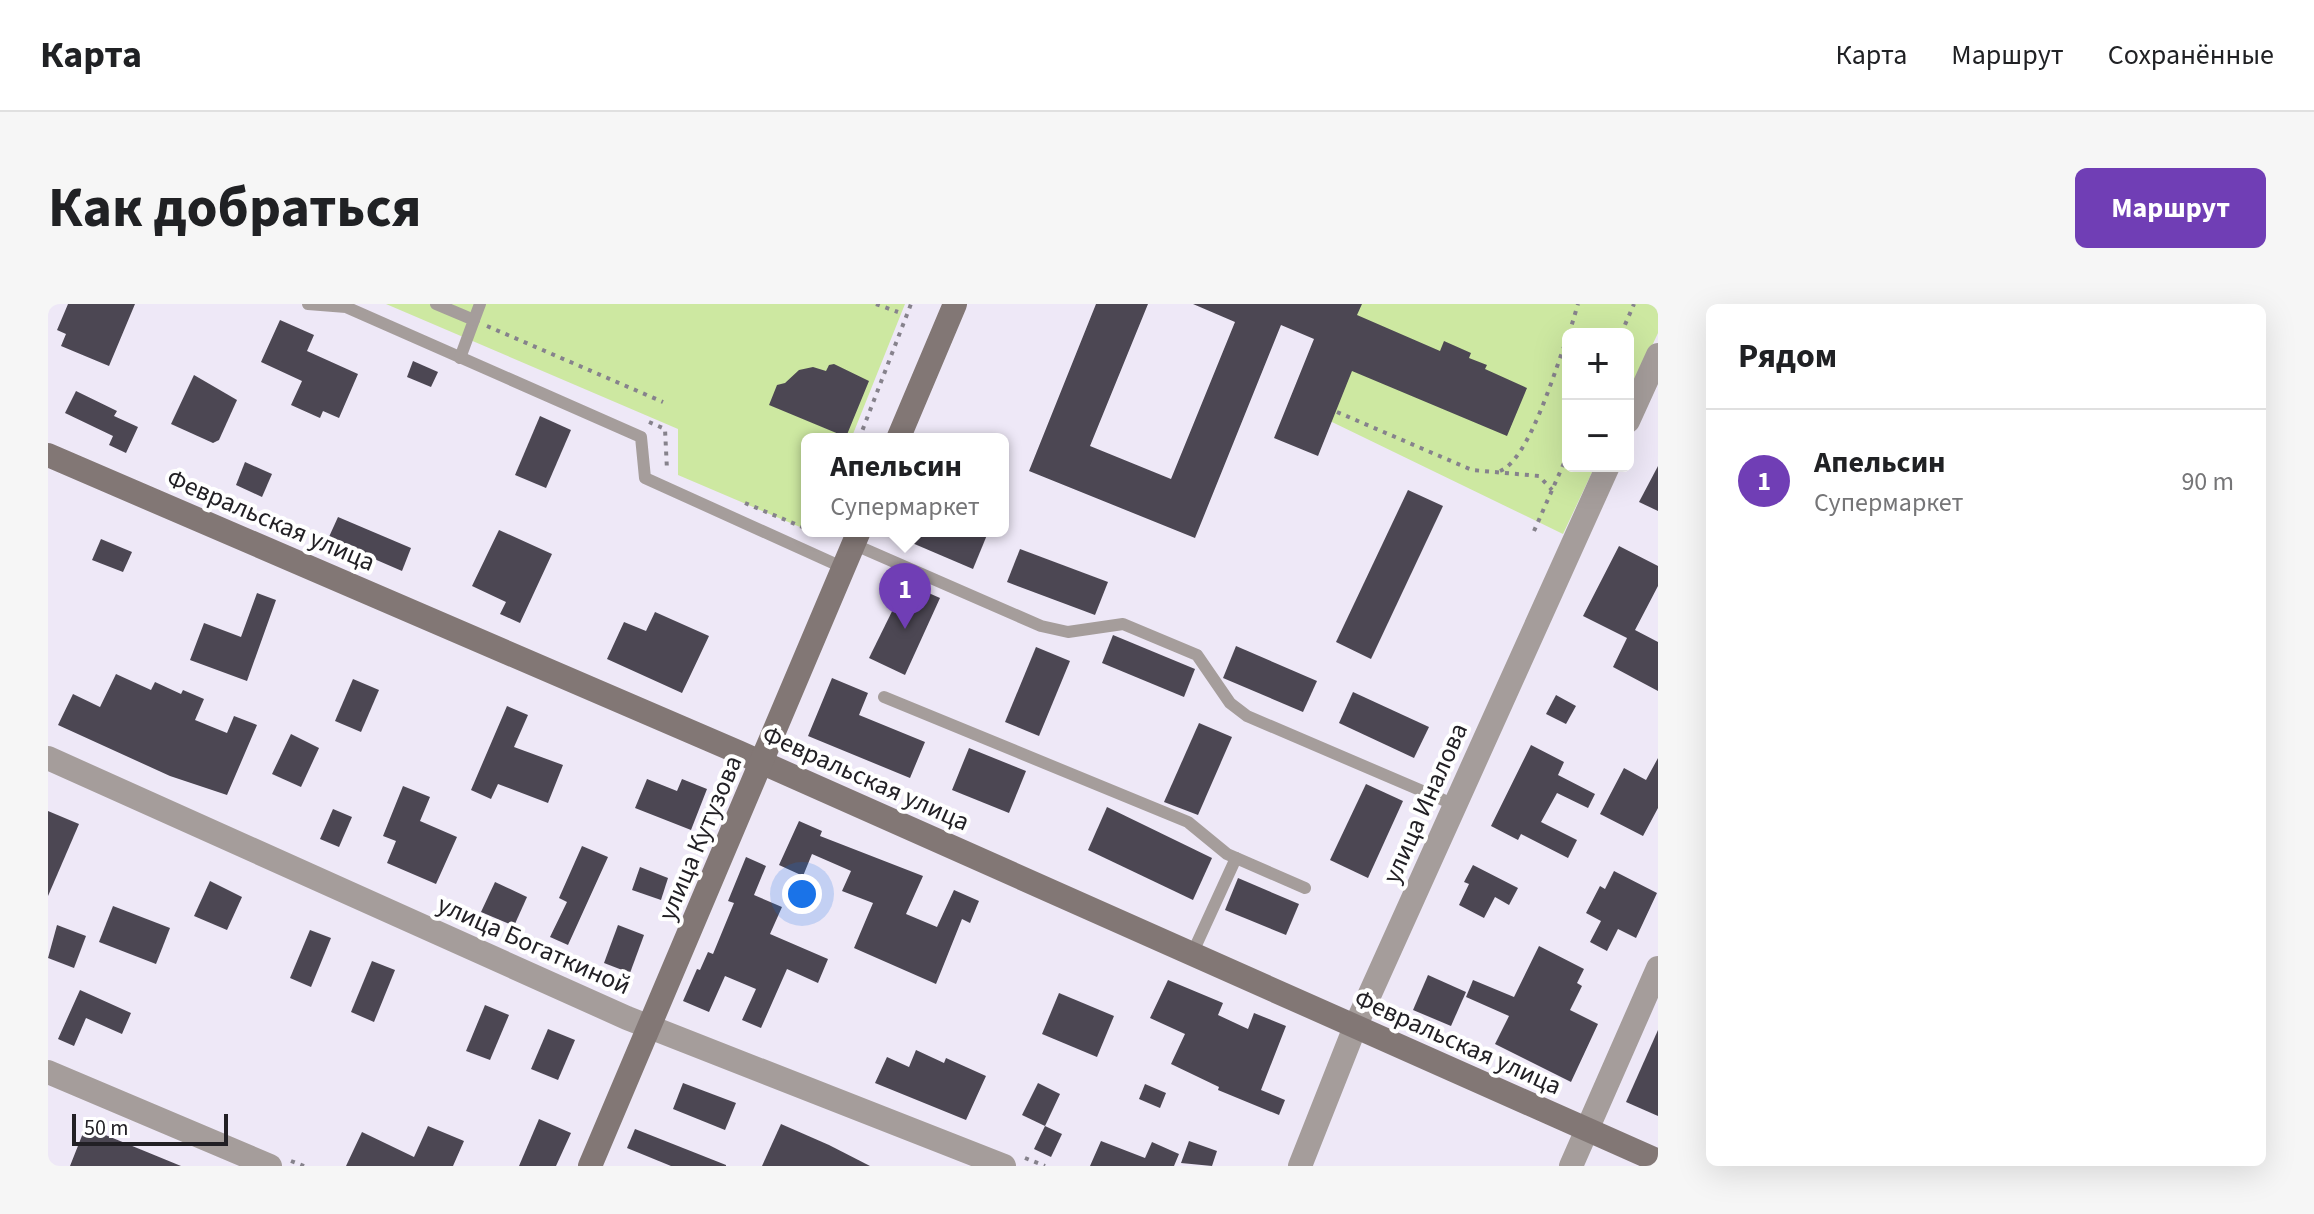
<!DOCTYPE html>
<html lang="ru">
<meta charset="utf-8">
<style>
body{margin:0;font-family:"Source Sans 3",sans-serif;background:#f6f6f6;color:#202124}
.controls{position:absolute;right:24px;top:24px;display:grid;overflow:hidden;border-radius:12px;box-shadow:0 8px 32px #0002}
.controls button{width:72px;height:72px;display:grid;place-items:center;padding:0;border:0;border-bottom:2px solid #e0e0e0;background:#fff;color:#202124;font:40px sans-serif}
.scale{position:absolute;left:24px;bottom:20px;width:156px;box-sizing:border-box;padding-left:8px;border:4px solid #222025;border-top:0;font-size:22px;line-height:28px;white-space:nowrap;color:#222025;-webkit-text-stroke:6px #fff;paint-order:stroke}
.you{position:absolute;left:754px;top:590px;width:28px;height:28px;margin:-20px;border:6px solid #fff;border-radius:50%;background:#1a73e8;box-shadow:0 0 0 12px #1a73e833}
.badge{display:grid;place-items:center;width:52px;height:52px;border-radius:50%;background:#703eb5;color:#fff;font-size:26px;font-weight:700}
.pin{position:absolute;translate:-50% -66px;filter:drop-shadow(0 2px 4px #0008)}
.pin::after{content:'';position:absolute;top:42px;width:28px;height:24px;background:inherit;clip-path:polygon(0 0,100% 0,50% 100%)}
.popup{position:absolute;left:753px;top:129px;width:208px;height:104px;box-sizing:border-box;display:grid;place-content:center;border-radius:12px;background:#fff;filter:drop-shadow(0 2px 6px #0005);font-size:26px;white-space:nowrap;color:#757577}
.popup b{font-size:30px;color:#202124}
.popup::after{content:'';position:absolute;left:50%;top:100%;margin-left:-16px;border:16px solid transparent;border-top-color:#fff}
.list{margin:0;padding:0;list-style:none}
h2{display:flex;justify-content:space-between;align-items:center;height:104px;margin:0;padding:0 32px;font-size:34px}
h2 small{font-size:26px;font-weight:400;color:#757577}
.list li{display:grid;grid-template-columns:52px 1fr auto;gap:24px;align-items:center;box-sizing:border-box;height:144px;padding:0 32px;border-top:2px solid #e0e0e0}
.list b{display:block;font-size:30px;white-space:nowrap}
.list p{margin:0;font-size:26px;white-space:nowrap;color:#757577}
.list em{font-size:26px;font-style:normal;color:#757577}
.map{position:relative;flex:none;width:1610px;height:862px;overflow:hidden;border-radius:12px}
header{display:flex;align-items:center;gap:48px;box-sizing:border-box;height:112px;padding:0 40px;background:#fff;border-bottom:2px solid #e0e0e0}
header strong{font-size:38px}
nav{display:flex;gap:44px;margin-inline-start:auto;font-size:28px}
.intro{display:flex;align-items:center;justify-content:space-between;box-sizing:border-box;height:192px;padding:0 48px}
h1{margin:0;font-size:56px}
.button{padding:20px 36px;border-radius:12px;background:#703eb5;color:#fff;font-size:28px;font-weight:700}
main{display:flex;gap:48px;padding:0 48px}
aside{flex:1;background:#fff;border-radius:12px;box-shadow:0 8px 32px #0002}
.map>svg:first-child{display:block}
.green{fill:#cde8a1}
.building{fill:#4c4753}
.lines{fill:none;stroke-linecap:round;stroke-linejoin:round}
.path{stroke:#86828c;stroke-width:4;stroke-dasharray:4 6;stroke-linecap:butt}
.lane{stroke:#a59d9b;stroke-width:12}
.street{stroke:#a59d9b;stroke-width:24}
.secondary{stroke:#827775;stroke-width:24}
.labels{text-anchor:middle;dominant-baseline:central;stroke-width:8;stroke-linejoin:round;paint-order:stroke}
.street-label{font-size:26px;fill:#222025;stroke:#fff}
</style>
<header>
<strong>Карта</strong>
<nav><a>Карта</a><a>Маршрут</a><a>Сохранённые</a></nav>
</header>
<div class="intro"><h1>Как добраться</h1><a class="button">Маршрут</a></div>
<main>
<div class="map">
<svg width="1610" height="862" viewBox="0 0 1610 862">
<rect width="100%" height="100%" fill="#eee8f7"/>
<g class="green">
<polygon points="338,0 857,0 803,135 759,135 759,226 630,171 630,125"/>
<polygon points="1295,0 1610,0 1610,29 1580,93 1580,30 1520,30 1520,162 1547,162 1515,230 1284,118 1263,73"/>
</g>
<g class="building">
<polygon points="20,0 87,0 61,62 13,42 18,30 9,26"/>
<polygon points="1048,0 1100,0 1042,142 1123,175 1187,18 1145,0 1314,0 1309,11 1392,47 1396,37 1423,49 1421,54 1439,61 1437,65 1479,84 1459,132 1304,67 1270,152 1226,134 1266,35 1233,21 1147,234 981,167"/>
<polygon points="232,16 266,31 259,47 310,70 291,114 275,107 272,114 243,101 254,77 213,58"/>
<polygon points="365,57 390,68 383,83 359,73"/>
<polygon points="786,60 821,77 798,133 721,101 729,81 737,79 751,66 765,63 778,67 781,61"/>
<polygon points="146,71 189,96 171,136 165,139 123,120"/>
<polygon points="28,87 69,107 66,112 90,123 78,149 61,141 65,132 17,109"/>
<polygon points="492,112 523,126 498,184 467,171"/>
<polygon points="197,158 224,170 214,193 188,181"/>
<polygon points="1610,162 1610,207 1591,198"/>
<polygon points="1360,186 1395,202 1323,355 1288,338"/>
<polygon points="290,213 363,244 354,267 280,235"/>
<polygon points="451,226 504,250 472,319 452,310 458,298 424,282"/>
<polygon points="836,227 930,227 939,231 925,265"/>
<polygon points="53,235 84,248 75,268 44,256"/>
<polygon points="1571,242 1610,262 1610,282 1587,326 1610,338 1610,387 1565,363 1579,334 1535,312"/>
<polygon points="972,245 1060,278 1047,311 959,278"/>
<polygon points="858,279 892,294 857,371 821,354"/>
<polygon points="209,289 228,296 199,377 142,356 156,319 193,333"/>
<polygon points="607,308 661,332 634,389 559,355 576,318 598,327"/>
<polygon points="1065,331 1147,365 1136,393 1054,359"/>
<polygon points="1188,342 1269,377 1255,408 1175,374"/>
<polygon points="988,343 1022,357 991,432 957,418"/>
<polygon points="68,370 103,386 107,378 133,390 135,386 156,395 147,416 179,429 186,412 209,421 179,491 122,472 10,421 25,390 52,403"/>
<polygon points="784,374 820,389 811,411 877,438 862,474 760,432"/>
<polygon points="305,375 331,386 313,428 287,417"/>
<polygon points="1305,388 1381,423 1366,454 1291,419"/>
<polygon points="1508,391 1528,402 1518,420 1498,410"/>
<polygon points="459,402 480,411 466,443 515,461 500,499 450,480 443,495 423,486"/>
<polygon points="1151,419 1184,433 1150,511 1116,498"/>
<polygon points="243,430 271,444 253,483 224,470"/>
<polygon points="1483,441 1516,458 1510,471 1547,490 1540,504 1509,489 1493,518 1529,536 1520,554 1473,530 1470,536 1443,522"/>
<polygon points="921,444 978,467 961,509 904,486"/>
<polygon points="1610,454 1610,504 1595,532 1552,510 1576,464 1598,476"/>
<polygon points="599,475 629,487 634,475 659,485 643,526 587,504"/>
<polygon points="1318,480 1355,497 1320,574 1282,556"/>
<polygon points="355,482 382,493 372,517 409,533 388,580 339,559 348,537 335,532"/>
<polygon points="1059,503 1164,554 1145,596 1040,546"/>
<polygon points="285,505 304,513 291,543 272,535"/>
<polygon points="0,507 31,520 0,592"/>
<polygon points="751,517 774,527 772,532 875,572 858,610 889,623 906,586 931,597 922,619 914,615 888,680 806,644 825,599 794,587 803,567 764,550 755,572 731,561"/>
<polygon points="534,542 560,553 520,641 502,633 519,598 511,594"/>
<polygon points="698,553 718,562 706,591 734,603 722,630 780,655 770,679 739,665 713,724 694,716 708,685 677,672 661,708 635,697 649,665 652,666 660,648 665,650 686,599 680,597"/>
<polygon points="1425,561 1470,584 1461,601 1447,593 1436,614 1411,601 1421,580 1416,578"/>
<polygon points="592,563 620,574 613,596 584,586"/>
<polygon points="1566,567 1609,589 1588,634 1570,625 1559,647 1542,638 1553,617 1538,609 1552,582 1557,585"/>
<polygon points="1190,574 1251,600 1238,631 1177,606"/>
<polygon points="162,577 194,593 179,626 146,612"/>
<polygon points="447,578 479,593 466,622 433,608"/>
<polygon points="65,602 122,624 108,660 51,638"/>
<polygon points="9,621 38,632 26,664 0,654"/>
<polygon points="570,621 596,631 582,669 556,659"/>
<polygon points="262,626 283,634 263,683 242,674"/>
<polygon points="1491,642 1536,665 1529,679 1534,682 1522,706 1550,720 1523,778 1447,740 1461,712 1418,693 1425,676 1466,693"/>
<polygon points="324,657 347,666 326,718 303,708"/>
<polygon points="1380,671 1418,688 1403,722 1365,706"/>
<polygon points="1120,676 1175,699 1170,711 1200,725 1206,709 1238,722 1213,786 1237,796 1231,811 1170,786 1171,783 1123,760 1137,730 1102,714"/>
<polygon points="32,686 83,709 74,730 38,714 26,742 10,735"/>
<polygon points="1011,689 1066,712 1049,753 994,730"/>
<polygon points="437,701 461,711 442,756 418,747"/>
<polygon points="500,725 527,736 510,776 483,765"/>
<polygon points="1610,726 1610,812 1578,798"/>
<polygon points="868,746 896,759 898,754 938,772 918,816 827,779 839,753 861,763"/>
<polygon points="635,779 688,799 677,826 625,805"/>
<polygon points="990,779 1012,790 997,822 974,811"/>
<polygon points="1097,780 1118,789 1112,804 1091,795"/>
<polygon points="491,815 523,829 508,862 471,862"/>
<polygon points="39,819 56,826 55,830 133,862 22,862"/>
<polygon points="733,820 781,841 822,862 714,862"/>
<polygon points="380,822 416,837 405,862 298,862 314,828 366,853"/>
<polygon points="997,822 1014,830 1003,853 986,845"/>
<polygon points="587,825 678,861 678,862 623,862 579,844"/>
<polygon points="1053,837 1097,854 1104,838 1131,850 1126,862 1042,862"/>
<polygon points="1141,837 1169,847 1164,862 1133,859"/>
</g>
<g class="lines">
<g class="path">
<polyline points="828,0 850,8"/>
<polyline points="439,22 615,98"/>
<polyline points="1521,30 1530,0"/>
<polyline points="1573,30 1586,0"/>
<polyline points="1289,108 1424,166 1491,172 1504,186"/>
<polyline points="601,118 617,125 619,166"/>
<polyline points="811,135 863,0"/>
<path d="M1452,167C1482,155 1508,62 1520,32"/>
<polyline points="697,199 759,225"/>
<polyline points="764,227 774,231 775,227"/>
<polyline points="1486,227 1520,150"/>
<polyline points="625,605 682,469"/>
<polyline points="977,854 997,862"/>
<polyline points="243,857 256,862"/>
</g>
<g class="lane">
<polyline points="260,0 298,3 593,133 597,174 796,264"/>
<polyline points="388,0 426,16 412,54"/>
<polyline points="426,16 432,0"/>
<polyline points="805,240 993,322 1020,328 1075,320 1149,351 1182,399 1199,412 1407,501"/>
<polyline points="836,393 1140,518 1179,550 1257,584"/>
<polyline points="1144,650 1188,554"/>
</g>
<g class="street">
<polyline points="1580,117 1610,51"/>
<polyline points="0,454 579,714 956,862"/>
<polyline points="0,768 222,862"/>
<polyline points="1252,862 1307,723 1560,162"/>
<polyline points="1523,862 1610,664"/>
</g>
<g class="secondary">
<polyline points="850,135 907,0"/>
<polyline points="0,151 690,448 1610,857"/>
<polyline points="542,862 811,227"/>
</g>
</g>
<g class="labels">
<g class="street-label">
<text transform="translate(223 216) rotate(23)">Февральская улица</text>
<text transform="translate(818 474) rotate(24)">Февральская улица</text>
<text transform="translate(1377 499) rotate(-66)">улица Иналова</text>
<text transform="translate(652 534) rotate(-67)">улица Кутузова</text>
<text transform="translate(486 641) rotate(24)">улица Богаткиной</text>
<text transform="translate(1410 738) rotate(24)">Февральская улица</text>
</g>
</g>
</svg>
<div class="controls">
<button>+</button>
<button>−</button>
</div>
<div class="scale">50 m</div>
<div class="you"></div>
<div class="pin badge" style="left:857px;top:325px">1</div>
<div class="popup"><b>Апельсин</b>Супермаркет</div>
</div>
<aside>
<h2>Рядом<small></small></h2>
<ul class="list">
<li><span class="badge">1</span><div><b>Апельсин</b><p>Супермаркет</p></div><em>90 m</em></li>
</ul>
</aside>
</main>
